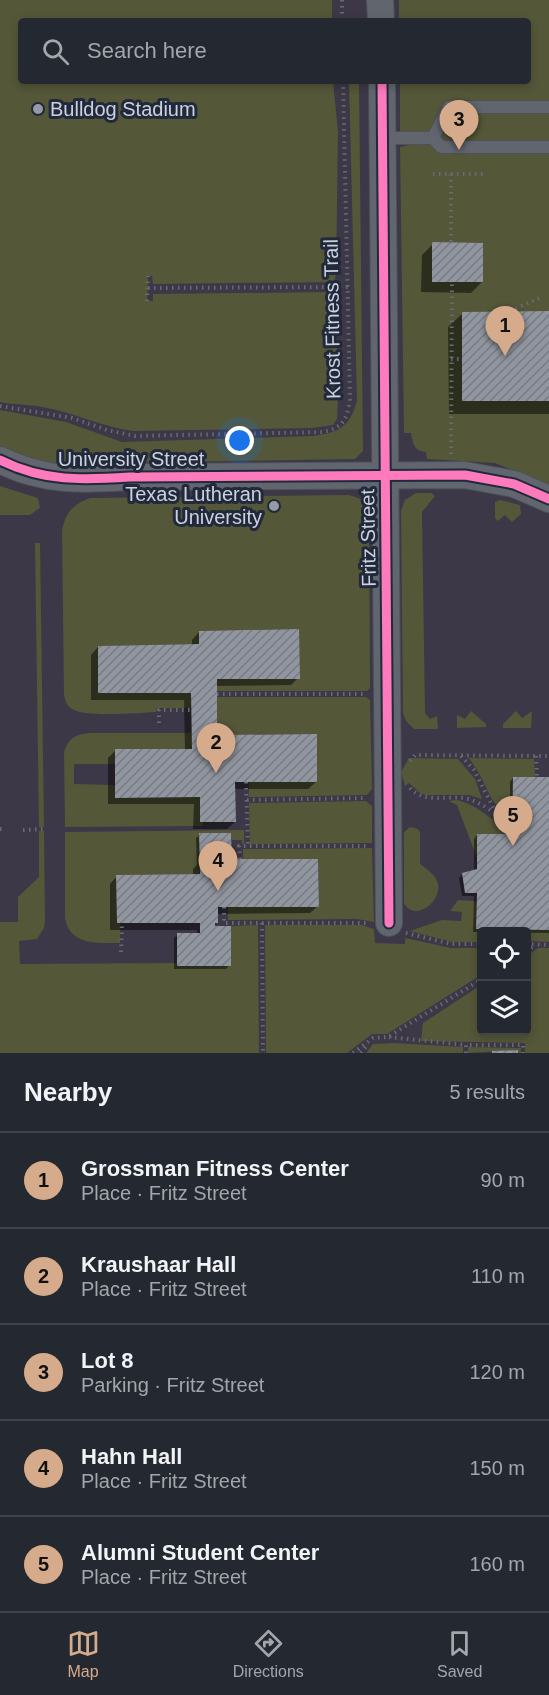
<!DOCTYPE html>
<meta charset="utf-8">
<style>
body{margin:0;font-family:Arial,sans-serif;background:#2c3038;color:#f1f3f6}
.controls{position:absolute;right:18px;bottom:18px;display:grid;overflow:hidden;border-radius:6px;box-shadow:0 3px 9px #0003}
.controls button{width:54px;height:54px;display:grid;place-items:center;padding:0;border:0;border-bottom:2px solid #41444c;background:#242830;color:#f1f3f6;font:30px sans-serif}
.you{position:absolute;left:240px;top:441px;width:21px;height:21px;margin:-15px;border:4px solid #fff;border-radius:50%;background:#1a73e8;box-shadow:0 0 0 9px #1a73e833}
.badge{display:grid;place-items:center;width:39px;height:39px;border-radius:50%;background:#d6ab8b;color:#111;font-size:20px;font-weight:700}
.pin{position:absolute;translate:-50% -50px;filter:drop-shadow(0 2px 3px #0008)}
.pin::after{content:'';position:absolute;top:32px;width:21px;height:18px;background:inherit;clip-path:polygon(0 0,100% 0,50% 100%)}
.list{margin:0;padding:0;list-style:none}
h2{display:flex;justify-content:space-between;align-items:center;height:78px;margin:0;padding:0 24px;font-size:26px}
h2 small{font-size:20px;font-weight:400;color:#a3a6ab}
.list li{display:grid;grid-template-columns:39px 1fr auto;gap:18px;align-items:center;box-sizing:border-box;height:96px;padding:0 24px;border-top:2px solid #41444c}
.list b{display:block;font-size:22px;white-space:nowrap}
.list p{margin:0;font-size:20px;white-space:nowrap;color:#a3a6ab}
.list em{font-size:20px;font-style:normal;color:#a3a6ab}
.icon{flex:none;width:33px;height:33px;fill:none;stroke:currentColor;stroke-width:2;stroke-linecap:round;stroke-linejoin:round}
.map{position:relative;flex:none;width:549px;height:1053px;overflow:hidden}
.search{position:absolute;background:#242830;box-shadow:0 3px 9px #0003;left:18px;right:18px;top:18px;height:66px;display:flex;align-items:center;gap:15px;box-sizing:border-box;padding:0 21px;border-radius:6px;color:#a3a6ab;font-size:22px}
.sheet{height:558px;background:#242830}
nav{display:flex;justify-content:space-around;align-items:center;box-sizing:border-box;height:84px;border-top:2px solid #41444c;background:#242830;font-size:16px;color:#a3a6ab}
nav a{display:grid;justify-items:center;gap:3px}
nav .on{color:#d6ab8b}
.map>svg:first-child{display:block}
.education{fill:#3c3847;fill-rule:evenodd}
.green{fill:#545738}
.shadow{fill:#0007}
.building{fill:url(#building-hatch)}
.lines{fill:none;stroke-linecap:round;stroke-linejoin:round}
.lane-casing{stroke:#4c515b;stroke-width:14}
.street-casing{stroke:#4c515b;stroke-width:28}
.path{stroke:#676b72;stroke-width:4;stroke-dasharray:1.5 4.5;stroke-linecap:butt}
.lane{stroke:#61656e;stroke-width:12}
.street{stroke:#61656e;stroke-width:26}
.cycleway-casing{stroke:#21293b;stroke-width:13}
.cycleway{stroke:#fd7abc;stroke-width:9}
.poi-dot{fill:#959aa7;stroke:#21293b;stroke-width:2}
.labels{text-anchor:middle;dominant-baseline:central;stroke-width:6;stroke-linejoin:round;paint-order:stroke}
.poi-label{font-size:20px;fill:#cbd1de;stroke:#21293b;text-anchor:start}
.street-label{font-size:20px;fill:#cbd1de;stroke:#21293b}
</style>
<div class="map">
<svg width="549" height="1053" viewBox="0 0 549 1053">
<defs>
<pattern id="building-hatch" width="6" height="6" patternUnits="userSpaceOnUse" patternTransform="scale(1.5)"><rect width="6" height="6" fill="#90959f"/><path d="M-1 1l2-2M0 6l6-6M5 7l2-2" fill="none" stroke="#777b83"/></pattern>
</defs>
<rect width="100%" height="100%" fill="#303540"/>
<path class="education" d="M0,0H549V1053H0ZM21,21H528V81H21ZM482,932H526V1030H482Z"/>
<g class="green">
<path d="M0,0H332V21H21V81H333L338,132L336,274L334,282L153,284L152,276H148L147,301H153V294L334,292L336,300L338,398L337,419L333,425L312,428L133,431C102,427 73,412 42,407C28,404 14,405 0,402Z"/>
<path d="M399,0H549V485L495,463L427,459L426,452C414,451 413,444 411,433H404L400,147L409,145H424V136L400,133V81H528V21H399Z"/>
<path d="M349,81H359L363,451L355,459L50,464L15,454L0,446V410L66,422L122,442L311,436C338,433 350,428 357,400Z"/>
<polygon points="0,486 38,498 40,508 30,515 0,515"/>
<polygon points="416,493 431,493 435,496 422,512 425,713 430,719 437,716 438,727 437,729 414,729 406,721 403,713 401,511 405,500"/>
<path d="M349,495L364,500L369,514L370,688L367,691H217V679L298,629L199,631V644L98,646V693H191V708H157L156,712C139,713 87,717 74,710C67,707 65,701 64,694L62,531C65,513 73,504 90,498Z"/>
<polygon points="500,500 520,505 521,514 512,522 505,515 498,521 495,518 495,502"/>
<polygon points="35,543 40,543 44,827 39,827"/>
<polygon points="217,697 366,697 370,700 372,789 367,795 249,797 249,782 317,782 317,734 217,735"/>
<polygon points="471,711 486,724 486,727 457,728 457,715 465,719"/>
<polygon points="516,711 522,718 532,711 531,728 503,728 503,724"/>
<path d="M89,733H192V749H116L115,764H74V784L115,785V798L200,797V822H203V826L65,827L64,752C69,738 74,735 89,733Z"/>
<polygon points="409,758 458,759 475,779 482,799 469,795 425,795 419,792 409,783 405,786 401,772"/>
<path d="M469,758L534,759L535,777H513L512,817C493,809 489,792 480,775C477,769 472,763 469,758Z"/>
<path d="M456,800C478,804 492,822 512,831V834H477V858L457,805L449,801Z"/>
<polygon points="366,801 372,806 372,843 250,844 249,803"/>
<path d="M410,827L418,829L420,832V864C426,869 434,873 437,881C445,899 415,924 404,903V832Z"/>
<path d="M244,830V844H242V840H232L231,833L199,834L200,874L117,875V922L120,923V943C98,943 70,946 65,918V832Z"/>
<polygon points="39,831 44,831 45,921 44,928 37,939 19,941 20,964 177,963 177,966 231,966 231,926 258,925 259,1053 0,1053 0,922 18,922 18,897 39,877"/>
<polygon points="372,848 374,922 357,919 228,920 228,907 319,906 318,859 243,859 243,849"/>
<polygon points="458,900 476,901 476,929 496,930 496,931 482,932 481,942 452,942 410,931 442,920 461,921 462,912 450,911"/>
<polygon points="265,925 362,925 374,929 375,943 405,944 405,938 451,948 481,948 481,975 387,1034 372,1034 347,1053 266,1053"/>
<polygon points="512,930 549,930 549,942 527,941 526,932 512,932"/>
<polygon points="538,948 549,948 549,1053 525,1053 525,1043 421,1041 423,1023 481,985 482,1030 526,1030 527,956"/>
<polygon points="394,1043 463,1047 463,1053 366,1053 373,1044"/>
<polygon points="468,1047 521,1048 521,1053 518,1053 518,1050 468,1053"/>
</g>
<g class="shadow">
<polygon points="433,244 482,282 471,293 421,292 422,255"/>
<polygon points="549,313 549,414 449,414 448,327 462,314"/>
<polygon points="199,632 298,678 291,685 215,686 216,736 316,782 308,789 234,789 235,822 227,829 193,829 194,804 108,804 108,758 116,750 185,750 184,700 91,700 91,655 98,647 192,646 192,640"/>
<polygon points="513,778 549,779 549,933 473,932 474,896 462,896 459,878 463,874 474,871 474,839 477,835 510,835 510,782"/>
<polygon points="200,835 230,859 318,906 310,913 217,914 217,922 214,925 230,965 226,969 174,969 174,938 177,935 197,935 197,930 110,930 110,884 117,876 193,876 193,869 197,865 196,838"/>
</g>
<g class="building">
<polygon points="432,242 483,243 483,282 432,282"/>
<polygon points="549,311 549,401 462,401 462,312"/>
<polygon points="299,629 300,679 217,679 217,735 317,734 317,782 235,782 236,822 200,822 200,797 115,798 115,749 192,749 191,693 98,693 98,646 199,644 199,631"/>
<polygon points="513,777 549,777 549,930 476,929 477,893 465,893 462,873 477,869 477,834 512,834"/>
<polygon points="199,833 231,833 232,859 318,859 319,907 218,907 218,923 215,923 215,926 231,926 231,966 177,966 177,933 200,933 200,923 117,923 116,875 200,874"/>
<polygon points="518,1050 518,1053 492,1053 492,1051"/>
</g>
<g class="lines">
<g class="lane-casing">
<g id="lane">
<polyline points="383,138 433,138 441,147 549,147"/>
<polyline points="433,138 449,107 549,107"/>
</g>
</g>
<g class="street-casing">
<g id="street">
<polyline points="380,0 381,21"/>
<polyline points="382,81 389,923"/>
<path d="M0,460C44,482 83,480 130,477L465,475L514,484L549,499"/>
</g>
</g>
<g class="path">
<polyline points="342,0 342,21"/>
<polyline points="433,174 486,174"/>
<polyline points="451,174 451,243"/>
<polyline points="148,288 348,287"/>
<polyline points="147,301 148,276"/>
<polyline points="512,312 512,310 542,297"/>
<polyline points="451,359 462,359"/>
<path d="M0,406L72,418L107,430L135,436L322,432C343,428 346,421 350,401L343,81"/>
<polyline points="451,454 452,282"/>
<polyline points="217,694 364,694"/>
<polyline points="159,723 159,710 192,710"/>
<polyline points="461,756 474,770 496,813"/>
<polyline points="536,756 537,777"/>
<polyline points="410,761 415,755 549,756"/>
<polyline points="246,782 248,846"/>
<path d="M410,788C424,803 444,796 463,798C480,800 498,816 512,825"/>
<polyline points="247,800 365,798"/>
<polyline points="0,829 6,829"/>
<polyline points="23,830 44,829"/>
<polyline points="240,859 239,846 367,846"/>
<polyline points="224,907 224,923 367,923"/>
<polyline points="262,923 263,1053"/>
<polyline points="504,929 504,932"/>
<polyline points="406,933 452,944 482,944"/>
<polyline points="526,944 549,945"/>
<polyline points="526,951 536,945"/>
<polyline points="121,952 122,923"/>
<polyline points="389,1037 466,1045"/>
<polyline points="353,1053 373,1038 388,1037 482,979"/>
<polyline points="361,1053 368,1044"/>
<polyline points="466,1053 466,1045 523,1045 523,1053"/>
</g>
<use href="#lane" class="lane"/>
<use href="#street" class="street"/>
<g class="cycleway-casing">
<g id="cycleway">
<polyline points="382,81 389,923"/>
<path d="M0,460C44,482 83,480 130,477L465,475L514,484L549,499"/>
</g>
</g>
<use href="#cycleway" class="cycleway"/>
</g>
<g class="poi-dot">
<circle cx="38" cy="109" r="6"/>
<circle cx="274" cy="506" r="6"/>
</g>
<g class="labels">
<g class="poi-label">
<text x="50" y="109">Bulldog Stadium</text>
<text x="262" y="494" text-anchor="end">Texas Lutheran<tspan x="262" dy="23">University</tspan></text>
</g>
<g class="street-label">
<text transform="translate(332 319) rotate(-91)">Krost Fitness Trail</text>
<text x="131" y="459">University Street</text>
<text transform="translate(368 538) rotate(-91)">Fritz Street</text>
</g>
</g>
</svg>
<div class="controls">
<button><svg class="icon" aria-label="locate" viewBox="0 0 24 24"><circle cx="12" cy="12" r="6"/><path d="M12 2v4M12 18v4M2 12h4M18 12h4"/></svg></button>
<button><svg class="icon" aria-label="layers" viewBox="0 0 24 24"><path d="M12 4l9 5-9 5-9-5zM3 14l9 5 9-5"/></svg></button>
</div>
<div class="you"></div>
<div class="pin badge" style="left:505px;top:356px">1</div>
<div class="pin badge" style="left:216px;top:773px">2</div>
<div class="pin badge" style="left:459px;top:150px">3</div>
<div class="pin badge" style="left:218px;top:891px">4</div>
<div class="pin badge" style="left:513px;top:846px">5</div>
<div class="search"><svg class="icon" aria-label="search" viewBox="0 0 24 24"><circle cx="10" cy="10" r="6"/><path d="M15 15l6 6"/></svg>Search here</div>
</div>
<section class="sheet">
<h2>Nearby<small>5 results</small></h2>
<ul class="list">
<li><span class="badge">1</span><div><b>Grossman Fitness Center</b><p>Place · Fritz Street</p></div><em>90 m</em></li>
<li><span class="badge">2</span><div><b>Kraushaar Hall</b><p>Place · Fritz Street</p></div><em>110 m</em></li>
<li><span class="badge">3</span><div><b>Lot 8</b><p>Parking · Fritz Street</p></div><em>120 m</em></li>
<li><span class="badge">4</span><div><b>Hahn Hall</b><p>Place · Fritz Street</p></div><em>150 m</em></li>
<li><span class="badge">5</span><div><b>Alumni Student Center</b><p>Place · Fritz Street</p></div><em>160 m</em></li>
</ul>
</section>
<nav>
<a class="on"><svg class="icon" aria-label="map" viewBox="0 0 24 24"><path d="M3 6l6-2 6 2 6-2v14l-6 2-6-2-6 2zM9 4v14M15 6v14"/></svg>Map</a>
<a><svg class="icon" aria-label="directions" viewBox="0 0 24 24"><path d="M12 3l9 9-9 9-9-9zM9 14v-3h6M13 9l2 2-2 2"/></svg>Directions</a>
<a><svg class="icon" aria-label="saved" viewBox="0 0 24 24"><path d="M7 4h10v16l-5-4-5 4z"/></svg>Saved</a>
</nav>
